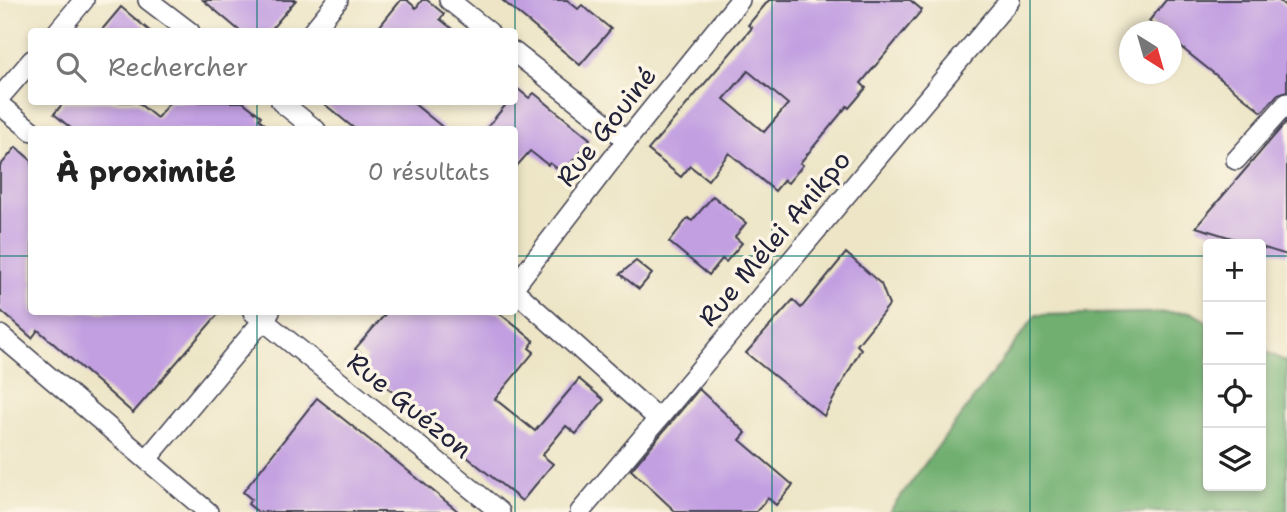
<!DOCTYPE html>
<html lang="fr">
<meta charset="utf-8">
<style>
body{margin:0;font-family:"Shantell Sans",sans-serif;background:#f6f6f6;color:#222}
.controls{position:absolute;right:21px;bottom:21px;display:grid;overflow:hidden;border-radius:7px;box-shadow:0 4px 10px #0003}
.controls button{width:63px;height:63px;display:grid;place-items:center;padding:0;border:0;border-bottom:2px solid #e0e0e0;background:#fff;color:#222;font:35px sans-serif}
.compass{position:absolute;left:1119px;top:21px;width:63px;height:63px;border-radius:50%;background:#fff;box-shadow:0 4px 10px #0003;rotate:143deg}
.list{margin:0;padding:0;list-style:none}
h2{display:flex;justify-content:space-between;align-items:center;height:91px;margin:0;padding:0 28px;font-size:30px}
h2 small{font-size:23px;font-weight:400;color:#767676}
.icon{flex:none;width:38px;height:38px;fill:none;stroke:currentColor;stroke-width:2;stroke-linecap:round;stroke-linejoin:round}
.map{position:relative;flex:none;width:1287px;height:512px;overflow:hidden}
.search{position:absolute;background:#fff;box-shadow:0 4px 10px #0003;left:28px;top:28px;width:490px;height:77px;display:flex;align-items:center;gap:18px;box-sizing:border-box;padding:0 24px;border-radius:7px;color:#767676;font-size:26px}
.panel{position:absolute;background:#fff;box-shadow:0 4px 10px #0003;left:28px;top:126px;width:490px;height:189px;border-radius:7px}
.map>svg:first-child{display:block}
.forest{fill:#70af70;stroke:#496856;stroke-width:2}
.building{fill:#c29fe1;fill-rule:evenodd}
.lines{fill:none;stroke-linecap:round;stroke-linejoin:round}
.street-casing{stroke:#403f50;stroke-width:22}
.street{stroke:#fff;stroke-width:19}
.grid{fill:none;stroke:#0f766e;stroke-width:2;stroke-opacity:0.55}
.labels{text-anchor:middle;dominant-baseline:central;stroke-width:7;stroke-linejoin:round;paint-order:stroke}
.street-label{font-size:26px;fill:#22223b;stroke:#fcf5e5}
</style>
<div class="map">
<svg width="1287" height="512" viewBox="0 0 1287 512">
<rect width="100%" height="100%" fill="#fcf5e5"/>
<filter id="ink" filterUnits="userSpaceOnUse"><feTurbulence type="fractalNoise" baseFrequency=".0143" numOctaves="2"/><feDisplacementMap in="SourceGraphic" scale="14" xChannelSelector="R" yChannelSelector="G"/><feConvolveMatrix kernelMatrix="1 2 1 2 8 2 1 2 1" color-interpolation-filters="sRGB"/></filter>
<filter id="wash" filterUnits="userSpaceOnUse"><feTurbulence type="fractalNoise" baseFrequency=".00686" numOctaves="4" result="noise"/><feDisplacementMap in="SourceGraphic" scale="28" xChannelSelector="R" yChannelSelector="G"/><feGaussianBlur stdDeviation="1.57" result="paint"/><feColorMatrix in="noise" values="0 0 0 0 0 0 0 0 0 0 0 0 0 0 0 0 0 1.4 0 .05"/><feComposite in="paint" operator="in"/></filter>
<g filter="url(#wash)">
<rect width="100%" height="100%" fill="#ede5c6"/>
<polygon class="forest" points="1191,312 1208,322 1208,486 1261,486 1261,349 1287,362 1287,512 889,512 1036,315"/>
<g id="blocks">
<g class="building">
<polygon points="203,0 296,0 269,32 241,32"/>
<polygon points="401,0 407,0 416,8 422,0 427,0 444,14 440,19 456,32 375,32"/>
<polygon points="502,0 567,0 578,9 582,5 611,29 580,65"/>
<path d="M769,0H910L922,10L861,83L866,88L849,108L847,106L800,163L803,165L788,183L784,180L775,191L729,153L708,180L690,166L681,177L648,150L752,28L748,25ZM748,71L788,104L764,132L724,99Z"/>
<polygon points="1166,0 1278,0 1287,7 1287,91 1278,94 1262,112 1172,40 1172,32 1161,32 1149,21"/>
<polygon points="121,7 151,32 100,32"/>
<polygon points="518,89 529,98 534,93 590,139 563,173 550,163 548,165 530,151 514,169 514,130 485,130 508,102 514,102 514,93"/>
<polygon points="64,102 137,102 157,118 170,102 243,102 261,116 259,119 272,130 73,130 54,114"/>
<polygon points="322,102 412,102 446,130 356,130"/>
<polygon points="1287,121 1287,255 1261,247 1261,244 1251,244 1196,227"/>
<polygon points="16,147 32,161 32,312 220,312 133,413 38,330 32,338 0,310 0,166"/>
<polygon points="713,196 746,223 735,237 742,243 726,262 722,259 709,275 669,242 688,218 692,221"/>
<polygon points="846,253 881,284 889,305 857,345 861,349 824,416 746,353 793,300 801,308"/>
<polygon points="636,261 652,274 639,289 620,274"/>
<polygon points="387,312 498,312 534,341 529,348 534,352 495,399 535,431 579,379 604,400 576,434 566,426 542,455 553,464 522,501 452,445 450,448 427,429 432,423 361,366 367,358 355,349"/>
<polygon points="699,389 746,433 740,440 793,485 776,505 768,498 756,512 676,512 631,470"/>
<polygon points="317,398 391,457 459,512 258,512 248,504 251,499 243,492"/>
</g>
</g>
</g>
<g filter="url(#ink)">
<use href="#blocks" fill-opacity="0" stroke="#403f50" stroke-width="2"/>
<g class="lines">
<g class="street-casing">
<g id="street">
<polyline points="148,0 190,32"/>
<polyline points="449,0 489,32"/>
<polyline points="57,32 84,0"/>
<polyline points="312,32 338,0"/>
<polyline points="514,52 627,140"/>
<polyline points="0,97 32,60"/>
<polyline points="281,102 316,130"/>
<polyline points="0,105 32,131"/>
<polyline points="1236,160 1287,103"/>
<polyline points="514,287 627,140 740,0"/>
<polyline points="514,290 657,418"/>
<polyline points="253,312 500,512"/>
<polyline points="0,335 208,512"/>
<polyline points="147,459 270,312"/>
<polyline points="580,512 1010,0"/>
</g>
</g>
<use href="#street" class="street"/>
</g>
</g>
<path class="grid" d="M257,0V32M515,0V512M772,0V512M1030,0V512M257,102V130M0,256H32M514,256H1208M1261,256H1287M257,312V512"/>
<g class="labels">
<g class="street-label">
<text transform="translate(606 126) rotate(-52)">Rue Gouiné</text>
<text transform="translate(774 238) rotate(-50)">Rue Mélei Anikpo</text>
<text transform="translate(410 405) rotate(39)">Rue Guézon</text>
</g>
</g>
</svg>
<div class="controls">
<button>+</button>
<button>−</button>
<button><svg class="icon" aria-label="locate" viewBox="0 0 24 24"><circle cx="12" cy="12" r="6"/><path d="M12 2v4M12 18v4M2 12h4M18 12h4"/></svg></button>
<button><svg class="icon" aria-label="layers" viewBox="0 0 24 24"><path d="M12 4l9 5-9 5-9-5zM3 14l9 5 9-5"/></svg></button>
</div>
<svg class="compass" viewBox="-18 -18 36 36"><path d="M0-13l5 13h-10z" fill="#e53935"/><path d="M0 13l5-13h-10z" fill="#767676"/></svg>
<div class="search"><svg class="icon" aria-label="search" viewBox="0 0 24 24"><circle cx="10" cy="10" r="6"/><path d="M15 15l6 6"/></svg>Rechercher</div>
<section class="panel">
<h2>À proximité<small>0 résultats</small></h2>
<ul class="list">
</ul>
</section>
</div>
